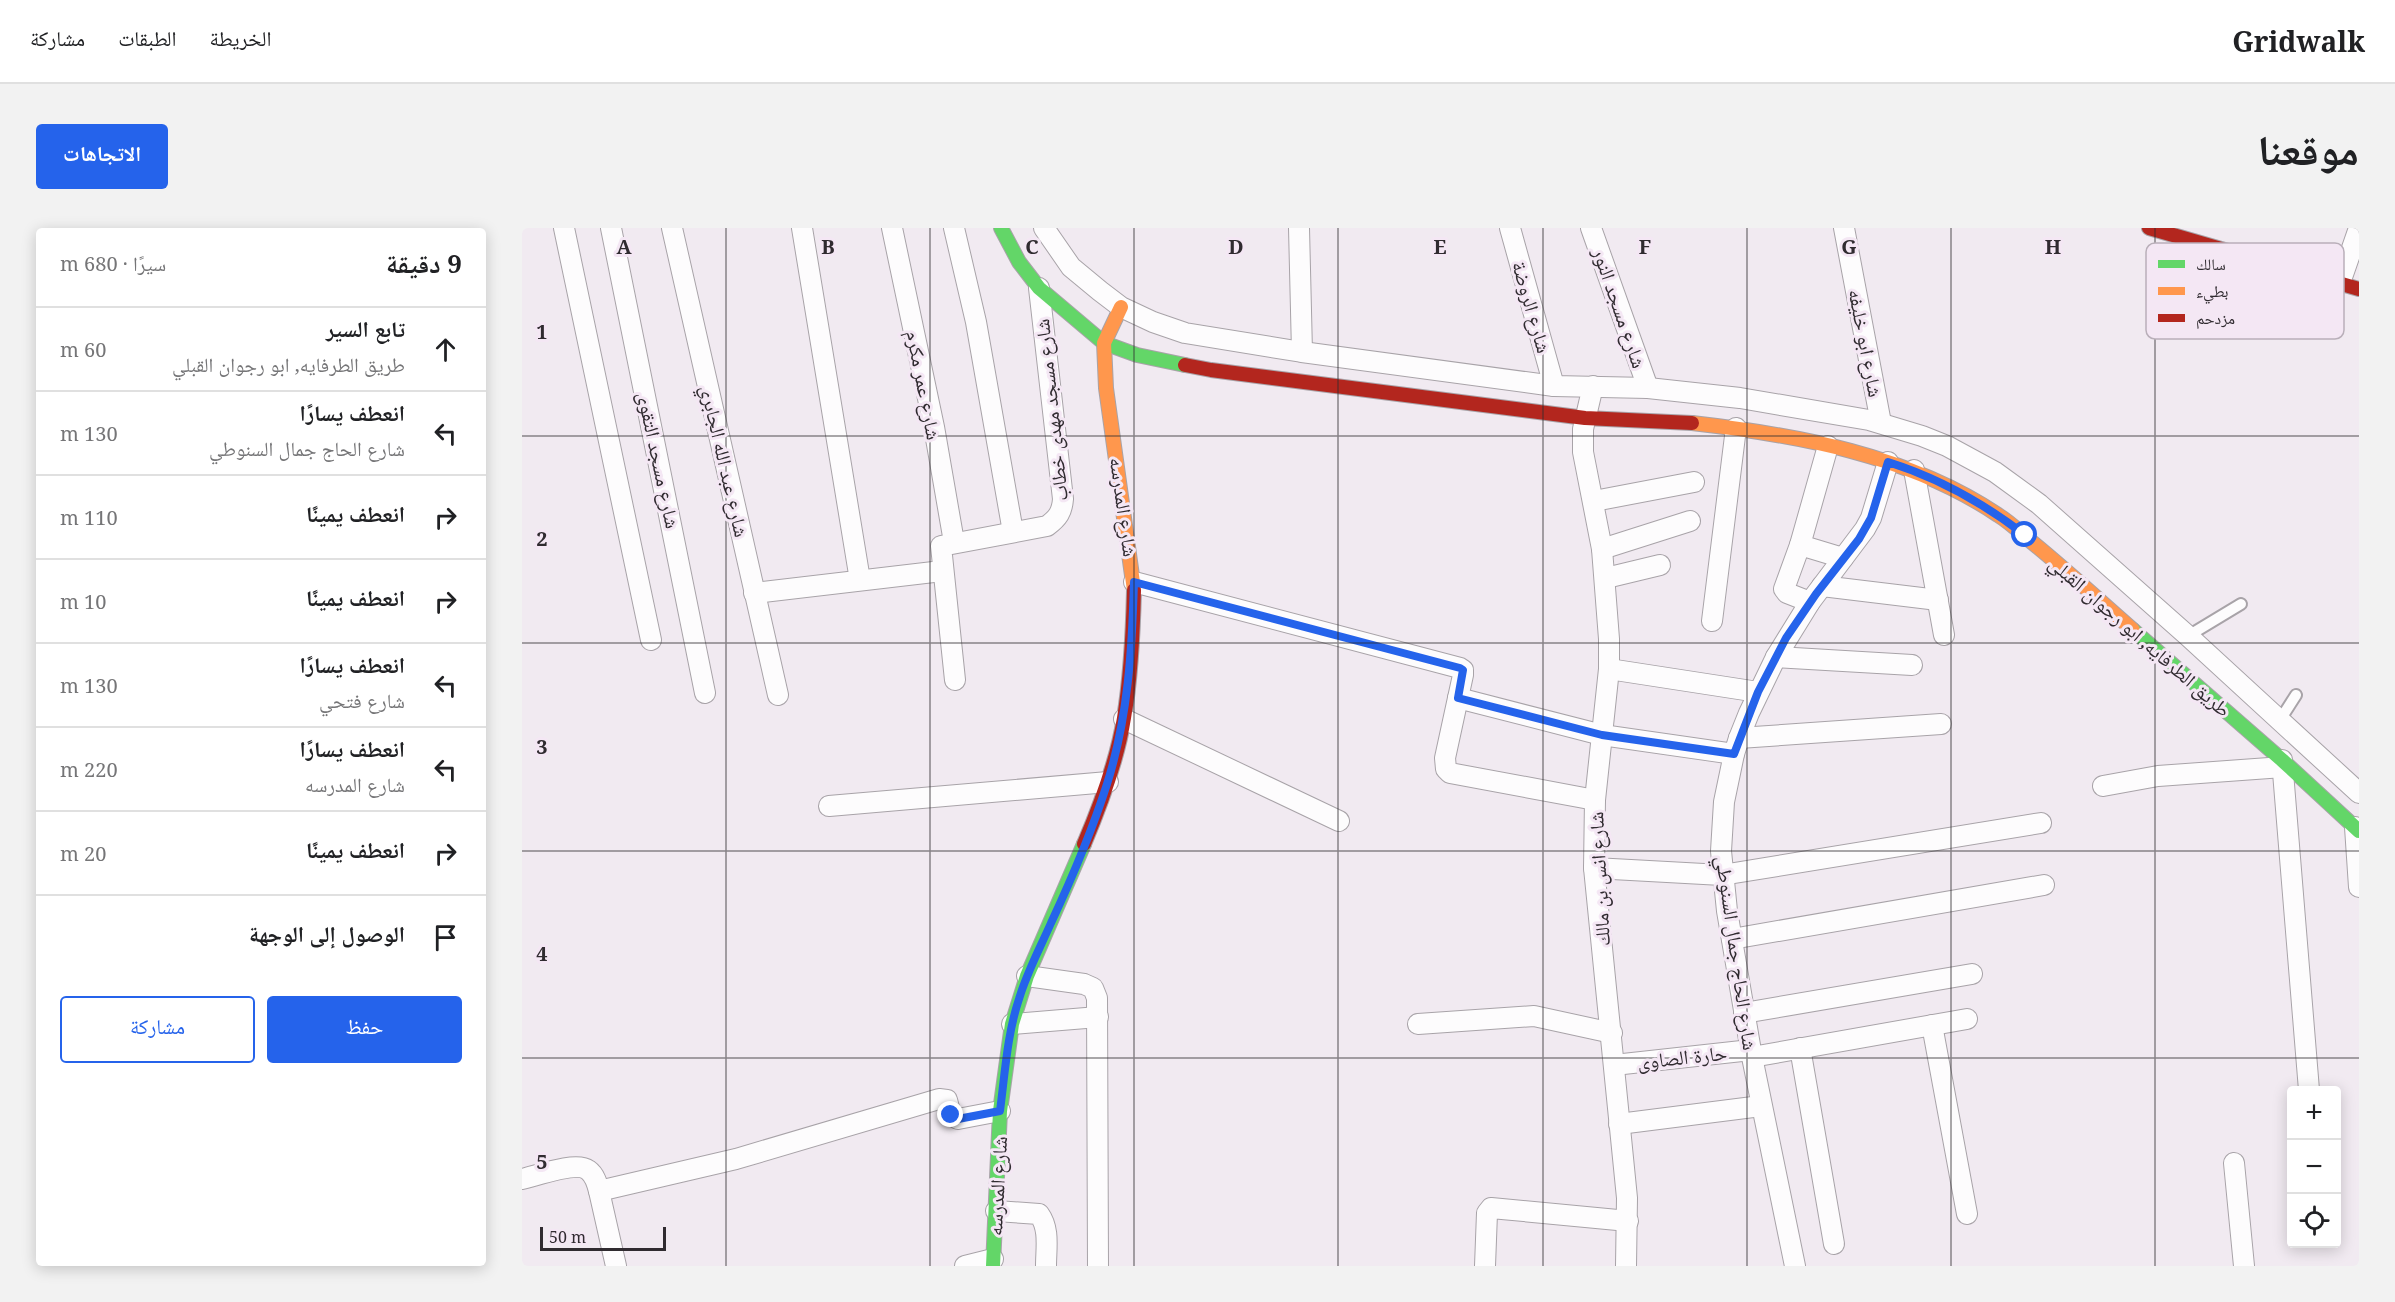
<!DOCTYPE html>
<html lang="ar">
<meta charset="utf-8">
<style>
body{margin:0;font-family:"Noto Serif","Noto Naskh Arabic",serif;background:#f2f2f2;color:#202124;direction:rtl}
.controls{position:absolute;right:18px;bottom:18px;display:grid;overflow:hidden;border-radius:6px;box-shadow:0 3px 15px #0003}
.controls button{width:54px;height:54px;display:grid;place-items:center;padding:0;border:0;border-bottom:2px solid #e0e0e0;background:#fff;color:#202124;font:30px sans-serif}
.scale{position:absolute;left:18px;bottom:15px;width:126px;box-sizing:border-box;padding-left:6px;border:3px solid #302b30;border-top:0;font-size:16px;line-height:21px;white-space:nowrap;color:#302b30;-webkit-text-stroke:4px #f4e7f4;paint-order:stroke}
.stop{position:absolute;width:18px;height:18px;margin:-14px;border:4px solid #2563eb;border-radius:50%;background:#fff}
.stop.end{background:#2563eb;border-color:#fff;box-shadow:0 2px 6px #0008}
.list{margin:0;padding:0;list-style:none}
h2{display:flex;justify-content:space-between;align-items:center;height:78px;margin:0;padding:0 24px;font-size:26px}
h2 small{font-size:20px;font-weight:400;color:#757577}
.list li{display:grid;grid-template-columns:39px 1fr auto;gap:18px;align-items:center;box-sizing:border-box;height:84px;padding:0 24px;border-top:2px solid #e0e0e0}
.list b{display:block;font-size:22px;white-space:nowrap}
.list p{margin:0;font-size:20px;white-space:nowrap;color:#757577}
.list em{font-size:20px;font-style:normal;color:#757577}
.actions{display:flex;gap:12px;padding:18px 24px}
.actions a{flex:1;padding:14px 0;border:2px solid #2563eb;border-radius:6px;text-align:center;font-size:21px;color:#2563eb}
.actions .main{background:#2563eb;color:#fff}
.icon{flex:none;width:33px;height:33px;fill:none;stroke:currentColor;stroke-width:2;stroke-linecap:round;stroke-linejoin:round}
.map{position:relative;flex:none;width:1837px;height:1038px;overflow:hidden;direction:ltr;border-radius:6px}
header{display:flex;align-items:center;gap:36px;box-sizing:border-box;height:84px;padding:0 30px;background:#fff;border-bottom:2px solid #e0e0e0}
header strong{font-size:28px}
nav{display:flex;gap:33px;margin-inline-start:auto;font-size:21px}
.intro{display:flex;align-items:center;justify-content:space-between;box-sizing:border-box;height:144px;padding:0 36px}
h1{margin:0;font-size:42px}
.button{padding:15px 27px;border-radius:6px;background:#2563eb;color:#fff;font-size:21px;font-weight:700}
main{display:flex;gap:36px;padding:0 36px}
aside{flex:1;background:#fff;border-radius:6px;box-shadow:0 3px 15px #0003}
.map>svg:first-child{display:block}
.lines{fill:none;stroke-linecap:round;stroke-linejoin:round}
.lane-casing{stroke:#a8a3a8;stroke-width:14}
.street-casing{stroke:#a8a3a8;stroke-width:22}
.fast-casing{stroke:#a8a3a8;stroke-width:16}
.slow-casing{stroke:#a8a3a8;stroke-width:16}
.jam-casing{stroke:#a8a3a8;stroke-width:16}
.lane{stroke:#fdfcfd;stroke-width:10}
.street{stroke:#fdfcfd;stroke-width:20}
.fast{stroke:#63d668;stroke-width:14}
.slow{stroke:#ff974d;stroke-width:14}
.jam{stroke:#b3261e;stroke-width:14}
.route{stroke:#2563eb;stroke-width:8}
.grid{fill:none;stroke:#302b30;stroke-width:1.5;stroke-opacity:0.55}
.labels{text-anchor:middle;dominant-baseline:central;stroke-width:6;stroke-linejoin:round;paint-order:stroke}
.street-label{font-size:20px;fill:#302b30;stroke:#f4e7f4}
.key{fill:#f4e7f4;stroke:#b9afb9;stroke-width:1.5}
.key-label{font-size:16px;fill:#302b30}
.grid-label{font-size:20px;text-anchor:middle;font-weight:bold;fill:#302b30;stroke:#f4e7f4;stroke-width:6;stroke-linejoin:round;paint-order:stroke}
</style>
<header>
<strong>Gridwalk</strong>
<nav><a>الخريطة</a><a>الطبقات</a><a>مشاركة</a></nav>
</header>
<div class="intro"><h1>موقعنا</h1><a class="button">الاتجاهات</a></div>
<main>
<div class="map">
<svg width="1837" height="1038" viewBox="0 0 1837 1038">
<rect width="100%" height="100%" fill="#f1eaf1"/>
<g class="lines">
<g class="lane-casing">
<g id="lane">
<polyline points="1666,408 1719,376"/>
<polyline points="1758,492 1774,467"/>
</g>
</g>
<g class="street-casing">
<g id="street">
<polyline points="42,0 129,412"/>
<polyline points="89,0 183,465"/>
<polyline points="150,0 256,467"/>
<polyline points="280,0 338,352"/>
<polyline points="370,0 412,199 432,314"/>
<polyline points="432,0 454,94 491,304"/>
<polyline points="522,0 549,39 578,63 599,79 631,94 663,105 780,124 1032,158 1126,160 1218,170 1347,192 1400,208 1425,218 1473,244 1517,276 1666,408 1837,565"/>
<polyline points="777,0 780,124"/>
<polyline points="988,0 1032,158"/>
<polyline points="1069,0 1126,160"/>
<polyline points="1322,0 1359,195"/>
<polyline points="1818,55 1837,0"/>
<polyline points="1071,158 1061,201 1061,224 1080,321 1087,411 1087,441 1073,572 1072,640 1105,970 1104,1038"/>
<polyline points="1392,242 1422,407"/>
<polyline points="1072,273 1172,254"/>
<polyline points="1278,317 1321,330"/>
<polyline points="1080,321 1168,293"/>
<polyline points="1084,350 1138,337"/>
<polyline points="612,354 938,440 941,442 941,447 923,530 924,541 928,545 1073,572"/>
<polyline points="1300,358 1416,372"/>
<polyline points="232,365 420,343"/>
<polyline points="1288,374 1265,365 1262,361 1278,317 1306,218"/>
<polyline points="1190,393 1214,200"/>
<polyline points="1254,429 1390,437"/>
<polyline points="1087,441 1236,464"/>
<path d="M433,452L419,318L525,298C536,290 540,284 541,271L517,60"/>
<polyline points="936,470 1080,507 1212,526"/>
<polyline points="602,491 817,593"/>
<polyline points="1217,510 1419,496"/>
<polyline points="1760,532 1787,862"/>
<polyline points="1581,558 1636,548 1761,539"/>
<polyline points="307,578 586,554"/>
<polyline points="1833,599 1837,659"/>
<polyline points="1072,640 1200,647 1519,595"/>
<polyline points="1210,711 1522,657"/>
<polyline points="505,748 562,756 571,760 575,770 576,1038"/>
<polyline points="1222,785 1450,746"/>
<polyline points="490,796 576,789"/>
<polyline points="896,796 1012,788 1090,805"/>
<polyline points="1410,797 1445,986"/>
<polyline points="1278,820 1312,1016"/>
<polyline points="1230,829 1445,791"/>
<polyline points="1092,837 1229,822"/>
<polyline points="1097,896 1239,878"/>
<polyline points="1712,935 1722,1038"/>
<path d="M0,951C14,948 54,933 66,942C73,947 75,955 77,963L214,931L417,871L425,872L429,887L436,891L478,883"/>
<polyline points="77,963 94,1038"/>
<path d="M474,983L517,986C528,1001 524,1020 524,1038"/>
<polyline points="443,1038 471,1031"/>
<polyline points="963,1038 965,985 969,980 1106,993"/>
<polyline points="1273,1038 1230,829 1205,683 1199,623 1202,574 1212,526 1217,510 1227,485 1254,429 1288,374 1343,301 1349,290 1366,234"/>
</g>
</g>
<g class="fast-casing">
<g id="fast">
<polyline points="479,0 497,34 517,60 582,115 615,127 663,137"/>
<polyline points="1611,402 1760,532 1837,603"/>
<polyline points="471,1038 478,883 490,796 505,748 562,616"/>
</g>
</g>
<g class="slow-casing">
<g id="slow">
<polyline points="599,79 582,115 584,160 612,362"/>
<path d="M1170,195C1275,207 1387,227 1476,287C1489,295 1500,306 1511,315C1545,343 1578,373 1611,402"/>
</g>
</g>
<g class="jam-casing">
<g id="jam">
<polyline points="1627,0 1837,61"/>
<polyline points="663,137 689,142 1063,190 1170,195"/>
<path d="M562,616C579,576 595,533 602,490C609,448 611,405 612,362"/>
</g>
</g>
<use href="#lane" class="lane"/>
<use href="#street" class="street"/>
<use href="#fast" class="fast"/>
<use href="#slow" class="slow"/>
<use href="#jam" class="jam"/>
</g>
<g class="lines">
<path class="route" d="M429,887L436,891L478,883C483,845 485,807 497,771C505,744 518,720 529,695C550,650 570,603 585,556C606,490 610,422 612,354L938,440L941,442L936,470L1080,507L1212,526L1236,464L1264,410L1294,366L1337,311L1349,290L1366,234C1417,250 1460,274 1503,307"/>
</g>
<path class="grid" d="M204,0V1038M408,0V1038M612,0V1038M816,0V1038M1021,0V1038M1225,0V1038M1429,0V1038M1633,0V1038M0,208H1837M0,415H1837M0,623H1837M0,830H1837"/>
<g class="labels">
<g class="street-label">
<text transform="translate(1010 79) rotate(74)">شارع الروضة</text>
<text transform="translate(1098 80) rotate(71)">شارع مسجد النور</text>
<text transform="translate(1344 115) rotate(79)">شارع ابو خليفه</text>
<text transform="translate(402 157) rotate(79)">شارع عمر مكرم</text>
<text transform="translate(529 182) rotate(-96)">شارع مسجد مهدى خطاب</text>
<text transform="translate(137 232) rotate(78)">شارع مسجد التقوى</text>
<text transform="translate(203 233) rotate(77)">شارع عبد الله الجابري</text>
<text transform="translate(602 279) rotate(82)">شارع المدرسه</text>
<text transform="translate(1618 408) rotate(41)">طريق الطرفايه, ابو رجوان القبلي</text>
<text transform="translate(1077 651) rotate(-93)">شارع انس بن مالك</text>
<text transform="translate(1215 725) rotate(82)">شارع الحاج جمال السنوطي</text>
<text transform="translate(1160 829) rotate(-6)">حارة الصاوى</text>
<text transform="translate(475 958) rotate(-87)">شارع المدرسه</text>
</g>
</g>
<rect x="1624" y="15" width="198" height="96" rx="9" class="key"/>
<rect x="1636" y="32" width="27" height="8" fill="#63d668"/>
<rect x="1636" y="59" width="27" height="8" fill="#ff974d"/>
<rect x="1636" y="86" width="27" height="8" fill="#b3261e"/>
<g class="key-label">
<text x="1674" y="42">سالك</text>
<text x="1674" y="69">بطيء</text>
<text x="1674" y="96">مزدحم</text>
</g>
<g class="grid-label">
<text x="102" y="26">A</text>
<text x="306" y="26">B</text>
<text x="510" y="26">C</text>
<text x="714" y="26">D</text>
<text x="918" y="26">E</text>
<text x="1123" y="26">F</text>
<text x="1327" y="26">G</text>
<text x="1531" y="26">H</text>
<text x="20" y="111">1</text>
<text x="20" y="318">2</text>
<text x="20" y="526">3</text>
<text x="20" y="733">4</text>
<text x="20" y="941">5</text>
</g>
</svg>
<div class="controls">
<button>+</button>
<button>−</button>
<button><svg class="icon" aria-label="locate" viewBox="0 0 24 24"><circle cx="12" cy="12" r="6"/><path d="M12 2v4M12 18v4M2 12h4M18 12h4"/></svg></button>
</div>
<div class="scale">50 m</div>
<div class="stop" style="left:1503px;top:307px"></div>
<div class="stop end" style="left:429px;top:887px"></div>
</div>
<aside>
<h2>9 دقيقة<small>سيرًا · 680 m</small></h2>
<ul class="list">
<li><svg class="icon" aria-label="ahead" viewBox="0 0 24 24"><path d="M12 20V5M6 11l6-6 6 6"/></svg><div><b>تابع السير</b><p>طريق الطرفايه, ابو رجوان القبلي</p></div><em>60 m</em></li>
<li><svg class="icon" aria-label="left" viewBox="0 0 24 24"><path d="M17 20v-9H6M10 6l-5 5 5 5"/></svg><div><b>انعطف يسارًا</b><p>شارع الحاج جمال السنوطي</p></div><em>130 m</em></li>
<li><svg class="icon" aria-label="right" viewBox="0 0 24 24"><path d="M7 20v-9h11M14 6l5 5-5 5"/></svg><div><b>انعطف يمينًا</b></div><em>110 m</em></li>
<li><svg class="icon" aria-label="right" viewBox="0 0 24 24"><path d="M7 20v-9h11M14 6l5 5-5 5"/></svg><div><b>انعطف يمينًا</b></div><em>10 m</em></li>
<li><svg class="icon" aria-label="left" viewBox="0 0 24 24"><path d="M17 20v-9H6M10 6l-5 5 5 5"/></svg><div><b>انعطف يسارًا</b><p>شارع فتحي</p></div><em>130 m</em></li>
<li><svg class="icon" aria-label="left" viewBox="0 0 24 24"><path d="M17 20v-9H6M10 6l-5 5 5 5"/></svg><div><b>انعطف يسارًا</b><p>شارع المدرسه</p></div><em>220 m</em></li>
<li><svg class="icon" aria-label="right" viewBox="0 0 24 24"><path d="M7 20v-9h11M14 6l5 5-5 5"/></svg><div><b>انعطف يمينًا</b></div><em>20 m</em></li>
<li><svg class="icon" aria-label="arrive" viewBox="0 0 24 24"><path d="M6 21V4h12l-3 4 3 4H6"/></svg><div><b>الوصول إلى الوجهة</b></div></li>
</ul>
<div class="actions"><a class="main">حفظ</a><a>مشاركة</a></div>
</aside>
</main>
